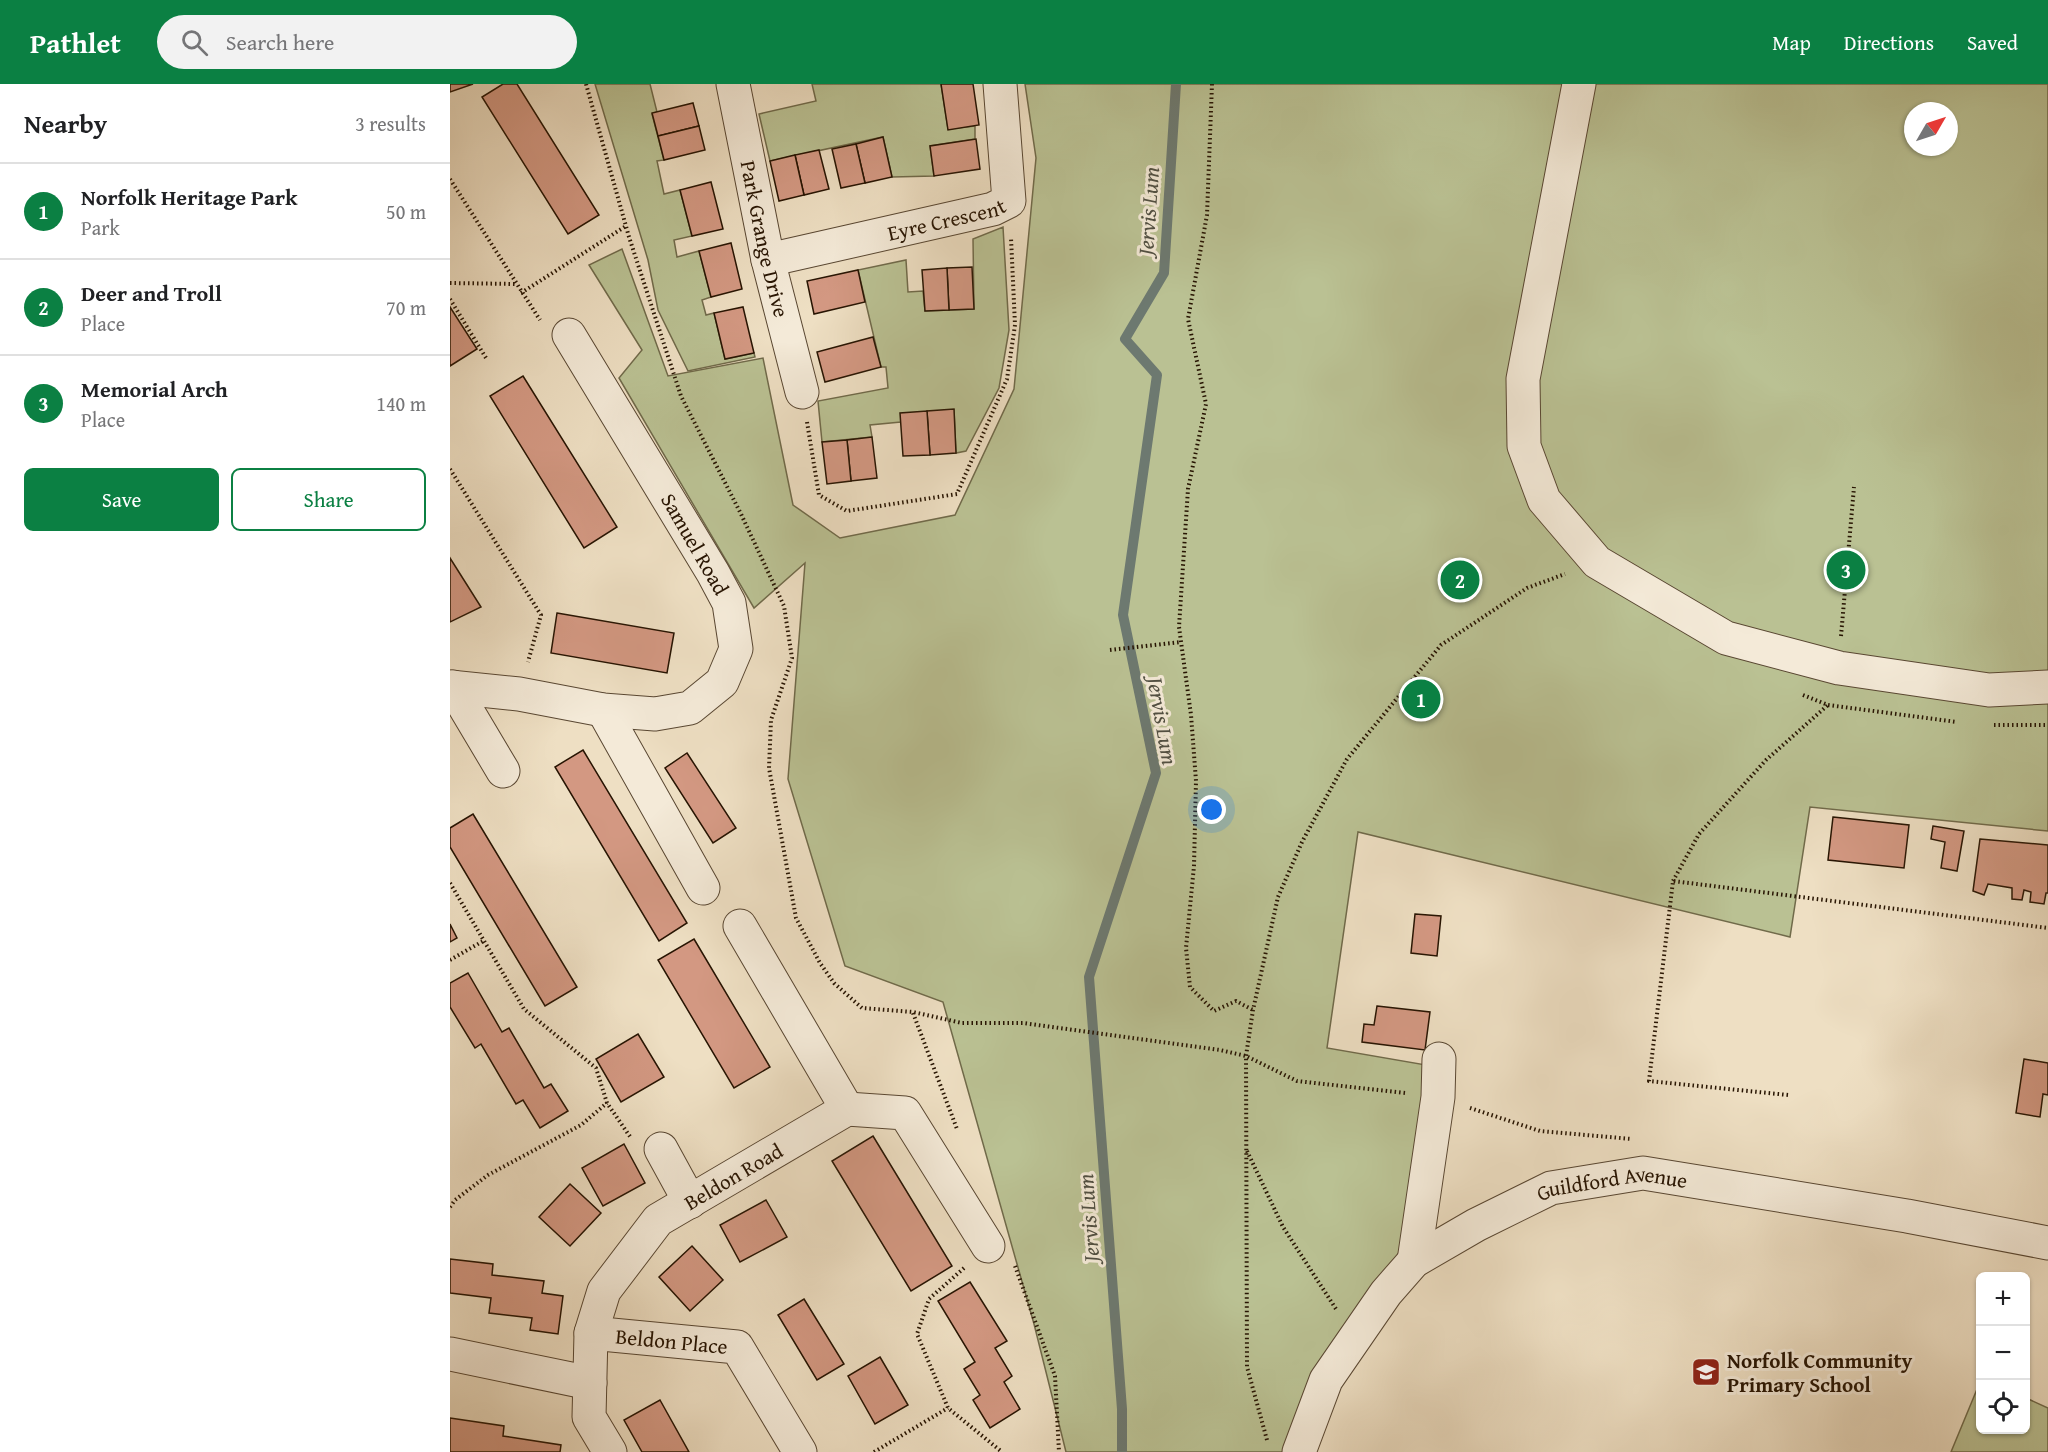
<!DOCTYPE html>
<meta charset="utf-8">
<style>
body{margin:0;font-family:"Gentium Book Plus",serif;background:#f2f2f2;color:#202124}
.controls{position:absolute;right:18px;bottom:18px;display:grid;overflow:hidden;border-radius:9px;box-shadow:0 2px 4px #0004}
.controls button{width:54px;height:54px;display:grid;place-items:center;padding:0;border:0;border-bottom:2px solid #e0e0e0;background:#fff;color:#202124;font:30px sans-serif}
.compass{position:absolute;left:1454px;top:18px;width:54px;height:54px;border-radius:50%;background:#fff;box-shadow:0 2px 4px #0004;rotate:51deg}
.you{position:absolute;left:762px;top:726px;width:21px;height:21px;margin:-15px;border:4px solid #fff;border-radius:50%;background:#1a73e8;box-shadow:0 0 0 9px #1a73e833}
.badge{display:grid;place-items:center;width:39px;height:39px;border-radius:50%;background:#0b8043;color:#fff;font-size:20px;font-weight:700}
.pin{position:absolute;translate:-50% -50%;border:3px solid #fff;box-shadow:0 2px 6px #0006}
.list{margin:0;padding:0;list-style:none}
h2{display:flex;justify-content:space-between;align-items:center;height:78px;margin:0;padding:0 24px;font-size:26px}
h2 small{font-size:20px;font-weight:400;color:#757577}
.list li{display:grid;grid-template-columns:39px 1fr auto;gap:18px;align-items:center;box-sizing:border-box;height:96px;padding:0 24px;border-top:2px solid #e0e0e0}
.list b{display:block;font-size:22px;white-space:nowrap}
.list p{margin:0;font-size:20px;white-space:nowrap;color:#757577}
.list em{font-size:20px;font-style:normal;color:#757577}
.actions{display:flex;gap:12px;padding:18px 24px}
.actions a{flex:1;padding:14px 0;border:2px solid #0b8043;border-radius:9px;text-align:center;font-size:21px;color:#0b8043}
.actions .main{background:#0b8043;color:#fff}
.icon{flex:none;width:33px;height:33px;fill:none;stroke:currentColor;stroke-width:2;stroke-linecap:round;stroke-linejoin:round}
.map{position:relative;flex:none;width:1598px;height:1368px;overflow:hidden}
header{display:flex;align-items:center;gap:36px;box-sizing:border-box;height:84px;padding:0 30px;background:#0b8043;color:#fff}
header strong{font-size:28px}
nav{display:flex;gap:33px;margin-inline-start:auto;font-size:21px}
.search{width:420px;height:54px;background:#f2f2f2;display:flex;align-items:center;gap:15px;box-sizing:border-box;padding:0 21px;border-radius:33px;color:#757577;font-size:22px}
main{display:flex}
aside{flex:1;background:#fff}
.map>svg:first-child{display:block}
.green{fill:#bac193;stroke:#706a4a;stroke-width:1.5;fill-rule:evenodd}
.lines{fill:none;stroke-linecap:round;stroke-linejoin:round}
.stream{stroke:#6d7970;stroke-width:10}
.building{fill:#d39882;stroke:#271402;stroke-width:1.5}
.minor-casing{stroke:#594732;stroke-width:35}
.path{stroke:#271402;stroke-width:4;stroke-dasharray:1.5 3;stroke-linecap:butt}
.minor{stroke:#f4ead8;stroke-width:33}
.labels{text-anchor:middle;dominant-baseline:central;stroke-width:6;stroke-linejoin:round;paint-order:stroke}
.street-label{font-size:21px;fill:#271402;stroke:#f4ead8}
.poi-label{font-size:21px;font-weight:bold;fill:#271402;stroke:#f4ead8;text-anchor:start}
.water-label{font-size:22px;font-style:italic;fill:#504f42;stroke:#f4ead8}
</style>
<header>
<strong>Pathlet</strong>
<div class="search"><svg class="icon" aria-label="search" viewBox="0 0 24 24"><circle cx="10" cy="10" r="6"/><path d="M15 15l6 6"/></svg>Search here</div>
<nav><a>Map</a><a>Directions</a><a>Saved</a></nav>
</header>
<main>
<aside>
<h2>Nearby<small>3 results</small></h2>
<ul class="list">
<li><span class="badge">1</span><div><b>Norfolk Heritage Park</b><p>Park</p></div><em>50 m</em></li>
<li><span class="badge">2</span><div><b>Deer and Troll</b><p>Place</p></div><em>70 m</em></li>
<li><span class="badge">3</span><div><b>Memorial Arch</b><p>Place</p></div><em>140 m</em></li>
</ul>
<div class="actions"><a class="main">Save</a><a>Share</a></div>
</aside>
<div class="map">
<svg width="1598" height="1368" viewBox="0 0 1598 1368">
<rect width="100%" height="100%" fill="#eedfc3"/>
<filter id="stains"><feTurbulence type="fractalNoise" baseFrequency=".00333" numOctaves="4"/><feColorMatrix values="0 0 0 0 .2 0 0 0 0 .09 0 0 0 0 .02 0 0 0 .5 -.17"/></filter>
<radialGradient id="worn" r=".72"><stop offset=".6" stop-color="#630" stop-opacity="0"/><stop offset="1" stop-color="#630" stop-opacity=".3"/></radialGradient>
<g class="green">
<polygon points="145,0 200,0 207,28 202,30 214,76 207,77 214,110 230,106 242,152 224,156 227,173 249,167 261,213 252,216 256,231 264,229 275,275 304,269 305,273 238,287 208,226 198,176"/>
<polygon points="362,0 491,0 498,45 525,42 525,55 480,62 484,92 442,93 433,53 320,77 309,30 366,17"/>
<path d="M575,0H1598V747L1360,723L1340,853L908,748L877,964L982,982L958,1170L844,1368H616L584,1240L493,918L395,882L338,695L355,479L304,524L169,294L192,266L139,181L172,165L218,292L313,274L343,421L390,454L505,431L564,305L586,74ZM1463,27H1499V63H1463Z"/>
<polygon points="553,143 559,246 549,304 516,367 506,369 504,326 451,338 420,341 422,353 372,358 368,317 438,304 436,283 431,283 408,186 456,176 458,208 473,207 475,227 524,225 523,155"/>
<polygon points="1530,1298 1530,1346 1576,1346 1576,1314 1598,1324 1598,1368 1501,1368"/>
</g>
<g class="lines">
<polyline class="stream" points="672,1368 672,1325 639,893 706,689 673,531 707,291 675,255 714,189 726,0"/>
</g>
<g class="building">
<polygon points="0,0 23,0 0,8"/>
<polygon points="53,0 67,0 149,131 118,150 32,13"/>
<polygon points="491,0 523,0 529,41 498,46"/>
<polygon points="243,19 249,42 208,52 202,29"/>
<polygon points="249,42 255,66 214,76 208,52"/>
<polygon points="433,53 442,93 415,99 406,60"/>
<polygon points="526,55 530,85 484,92 480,62"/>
<polygon points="406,60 415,99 391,104 382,65"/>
<polygon points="369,66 379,105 354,111 345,71"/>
<polygon points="345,71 354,111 329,117 320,77"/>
<polygon points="261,98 273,145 242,152 230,106"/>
<polygon points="281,159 292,205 261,213 249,167"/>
<polygon points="522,183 524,225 499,226 497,184"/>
<polygon points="497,184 499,226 475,227 472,186"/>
<polygon points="408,186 415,218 364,230 357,197"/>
<polygon points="0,223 27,265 0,282"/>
<polygon points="293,223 304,269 275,275 264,229"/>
<polygon points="423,253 431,283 375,298 367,268"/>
<polygon points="73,292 167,443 134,464 40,312"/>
<polygon points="504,325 506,369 480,371 477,327"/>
<polygon points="477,327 480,371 453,372 450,329"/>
<polygon points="422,353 427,394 401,397 397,356"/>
<polygon points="397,356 401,397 377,400 372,358"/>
<polygon points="0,474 31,523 0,538"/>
<polygon points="1380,477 1413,482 1411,495 1378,490"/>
<polygon points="107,529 224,549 217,589 101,569"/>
<polygon points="133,666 237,839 209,857 105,683"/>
<polygon points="237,669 286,744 263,759 215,684"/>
<polygon points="23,730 127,903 95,922 0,763 0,744"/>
<polygon points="1383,733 1459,741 1454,784 1378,776"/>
<polygon points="1483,742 1514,747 1507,787 1491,784 1495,758 1481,755"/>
<polygon points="1530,755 1598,761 1598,809 1596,809 1594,820 1580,818 1581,808 1574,806 1572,816 1562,815 1562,804 1538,800 1534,811 1523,807"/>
<polygon points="965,830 991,832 987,872 961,869"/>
<polygon points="0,840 7,854 0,858"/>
<polygon points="244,855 320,983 284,1004 208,876"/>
<polygon points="18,889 52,948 59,944 94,1004 101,1000 118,1027 90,1044 73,1016 66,1020 31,960 25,964 0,923 0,899"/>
<polygon points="927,922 980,928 975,966 912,958 914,940 924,941"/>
<polygon points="188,950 214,993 171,1018 146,975"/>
<polygon points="1574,975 1598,979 1598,1011 1593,1010 1590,1033 1566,1029"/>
<polygon points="423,1052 502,1182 461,1207 382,1077"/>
<polygon points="174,1060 195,1099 153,1122 132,1084"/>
<polygon points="120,1100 151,1129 120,1162 89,1133"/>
<polygon points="316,1116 337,1153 290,1178 270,1141"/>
<polygon points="242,1162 273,1196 240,1227 209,1193"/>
<polygon points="0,1175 43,1180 42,1191 94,1197 92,1209 113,1212 108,1250 80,1246 82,1234 39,1229 41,1214 0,1209"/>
<polygon points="520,1198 557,1257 545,1264 562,1292 554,1298 570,1325 540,1344 523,1316 530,1311 514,1285 525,1278 488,1217"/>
<polygon points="354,1215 394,1280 367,1296 328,1231"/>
<polygon points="430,1273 458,1321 425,1340 398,1292"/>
<polygon points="210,1316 239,1368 192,1368 174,1336"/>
<polygon points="0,1334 54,1342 53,1352 111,1361 110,1368 0,1368"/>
</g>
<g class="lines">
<g class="minor-casing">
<g id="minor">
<path id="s1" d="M283,0L318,176L352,308"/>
<polyline points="1129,0 1073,295 1074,362 1094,416 1147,478 1276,554 1389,584 1539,606 1598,603"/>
<path id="s2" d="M318,176L543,125L559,117L550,0"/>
<polyline points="0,603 69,610 153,626 205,630 240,624 272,598 286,565 279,519 263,489 119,251"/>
<polyline points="3,603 53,687"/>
<polyline points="153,626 253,804"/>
<polyline points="397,1025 455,1029 538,1162"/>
<polyline points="211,1065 240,1118"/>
<polyline points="964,1177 988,1013 989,975"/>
<path id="s3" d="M141,1249L287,1263L350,1368"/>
<polyline points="0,1270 140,1299"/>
<path id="s4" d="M160,1368L139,1333L141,1249L154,1207L208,1136L397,1025L290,842"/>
<path id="s5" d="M849,1368L876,1296L936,1209L964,1177L1026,1141L1101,1104L1193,1089L1457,1132L1598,1159"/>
</g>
</g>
<g class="path">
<polyline points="136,0 179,153 231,312 291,430 334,522 342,574 321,636 319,684 346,834 370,879 384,899 412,924 463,928 512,939 573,939 770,966 796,972 847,997 955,1009"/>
<polyline points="762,0 757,131 738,235 756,320 738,405 729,543 741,631 746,697 744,782 736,864 740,903 764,927 786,917 803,926"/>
<polyline points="0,95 90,236"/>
<polyline points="0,199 65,200"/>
<polyline points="71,209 176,142"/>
<polyline points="0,215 36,274"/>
<polyline points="357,338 369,411 397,427 507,410 557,295 565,241 561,154"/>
<polyline points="0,385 91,531 78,578"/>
<polyline points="1391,552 1404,403"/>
<polyline points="660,566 731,558"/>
<polyline points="1353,611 1378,621 1507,638"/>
<polyline points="1544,641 1598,641"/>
<polyline points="1223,797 1249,750 1316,676 1378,621"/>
<polyline points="0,799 74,925 146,984 157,1019 181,1054"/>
<polyline points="0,876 35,856"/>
<polyline points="463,929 507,1045"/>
<polyline points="1338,1011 1199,997 1223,797 1598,844"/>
<polyline points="1020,1024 1090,1047 1182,1055"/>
<polyline points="797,1067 833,1143 886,1225"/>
<polyline points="0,1123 5,1116 38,1091 131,1041 157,1019"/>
<polyline points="565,1182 605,1292 609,1368"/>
<polyline points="514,1184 479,1215 467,1250 498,1324 552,1368"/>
<polyline points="817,1356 797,1283 796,972 803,926 828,813 852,758 897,675 991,561 1077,504 1115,490"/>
<polyline points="424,1368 498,1324"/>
</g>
<use href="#minor" class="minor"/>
</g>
<defs>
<g id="school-square" transform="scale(1.5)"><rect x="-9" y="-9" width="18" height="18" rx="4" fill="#8f2418" stroke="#f4ead8"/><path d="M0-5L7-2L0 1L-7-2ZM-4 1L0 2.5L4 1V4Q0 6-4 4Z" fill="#fff"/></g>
</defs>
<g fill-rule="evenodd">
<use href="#school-square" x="1256" y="1288"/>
</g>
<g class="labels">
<g class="street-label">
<text stroke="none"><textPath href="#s2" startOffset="183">Eyre Crescent</textPath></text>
<text stroke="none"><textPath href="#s1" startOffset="158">Park Grange Drive</textPath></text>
<text transform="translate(245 460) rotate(60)">Samuel Road</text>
<text stroke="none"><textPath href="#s4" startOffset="345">Beldon Road</textPath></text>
<text stroke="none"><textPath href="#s5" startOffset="442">Guildford Avenue</textPath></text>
<text stroke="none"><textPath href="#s3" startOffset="81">Beldon Place</textPath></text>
</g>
<g class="poi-label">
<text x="1277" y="1276">Norfolk Community<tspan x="1277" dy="24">Primary School</tspan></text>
</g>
<g class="water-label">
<text transform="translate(698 127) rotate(-86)">Jervis Lum</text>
<text transform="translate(713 637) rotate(80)">Jervis Lum</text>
<text transform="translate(638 1134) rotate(-94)">Jervis Lum</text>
</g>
</g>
<rect width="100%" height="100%" filter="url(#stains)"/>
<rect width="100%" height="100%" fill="url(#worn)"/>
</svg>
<div class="controls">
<button>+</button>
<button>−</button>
<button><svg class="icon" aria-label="locate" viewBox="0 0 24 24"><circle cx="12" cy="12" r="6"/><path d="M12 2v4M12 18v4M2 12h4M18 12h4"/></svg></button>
</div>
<svg class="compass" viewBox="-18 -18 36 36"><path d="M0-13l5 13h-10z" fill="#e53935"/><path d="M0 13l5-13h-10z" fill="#757577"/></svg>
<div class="you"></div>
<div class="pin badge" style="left:971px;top:615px">1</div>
<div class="pin badge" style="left:1010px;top:496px">2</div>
<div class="pin badge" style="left:1396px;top:486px">3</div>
</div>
</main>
